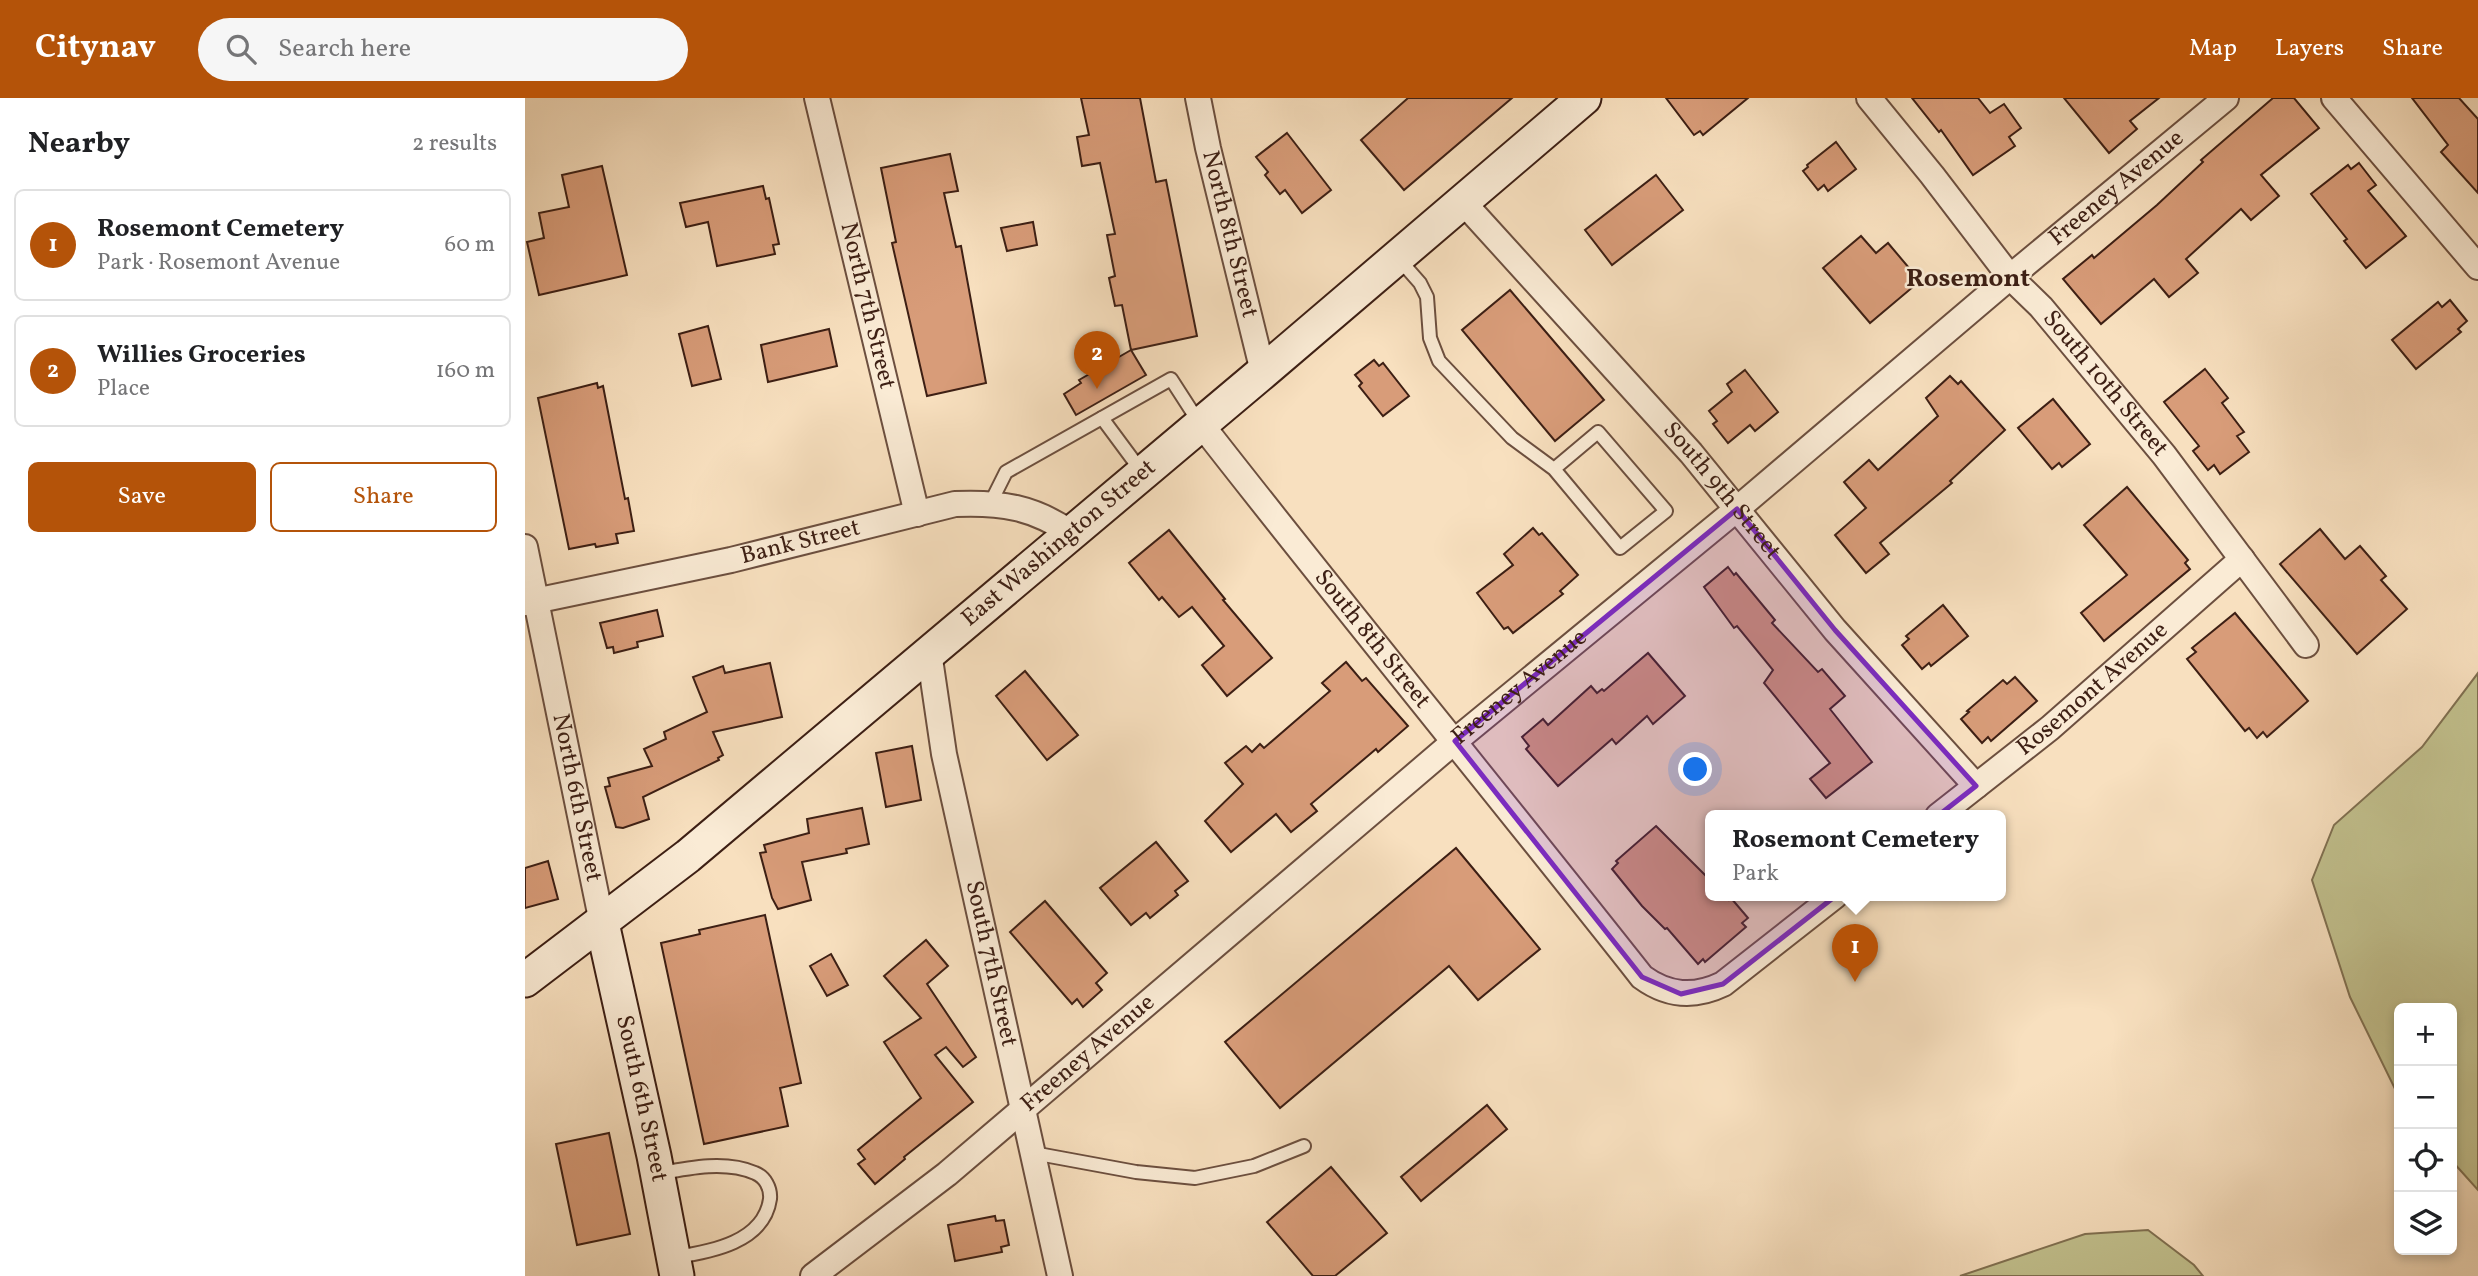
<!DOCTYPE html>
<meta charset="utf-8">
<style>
body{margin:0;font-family:Vollkorn,serif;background:#f6f6f6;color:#202124}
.controls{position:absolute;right:21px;bottom:21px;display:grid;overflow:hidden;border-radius:10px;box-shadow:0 4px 10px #0003}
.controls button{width:63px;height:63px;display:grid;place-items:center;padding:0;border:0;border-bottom:2px solid #e0e0e0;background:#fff;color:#202124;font:35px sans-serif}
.you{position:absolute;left:1171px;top:672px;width:24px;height:24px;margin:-18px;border:5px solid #fff;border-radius:50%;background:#1a73e8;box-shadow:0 0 0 10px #1a73e833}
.badge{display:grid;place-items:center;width:46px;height:46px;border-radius:50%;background:#b45309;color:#fff;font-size:23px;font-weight:700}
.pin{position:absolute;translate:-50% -58px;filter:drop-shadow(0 2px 4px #0008)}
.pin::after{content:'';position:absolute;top:37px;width:24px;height:21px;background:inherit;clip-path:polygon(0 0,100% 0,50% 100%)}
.popup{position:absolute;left:1180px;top:712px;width:301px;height:91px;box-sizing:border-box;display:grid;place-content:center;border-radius:10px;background:#fff;filter:drop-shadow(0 2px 5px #0005);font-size:23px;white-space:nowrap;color:#757577}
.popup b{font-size:26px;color:#202124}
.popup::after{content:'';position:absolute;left:50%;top:100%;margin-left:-14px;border:14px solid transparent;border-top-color:#fff}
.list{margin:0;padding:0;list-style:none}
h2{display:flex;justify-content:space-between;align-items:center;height:91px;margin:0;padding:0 28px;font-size:30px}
h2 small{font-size:23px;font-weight:400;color:#757577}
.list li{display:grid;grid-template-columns:46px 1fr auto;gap:21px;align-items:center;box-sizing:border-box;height:112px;margin:0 14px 14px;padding:0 14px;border:2px solid #e0e0e0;border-radius:10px}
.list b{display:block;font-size:26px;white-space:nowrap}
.list p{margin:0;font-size:23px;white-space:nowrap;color:#757577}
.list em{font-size:23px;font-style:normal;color:#757577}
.actions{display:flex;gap:14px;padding:21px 28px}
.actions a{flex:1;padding:16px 0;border:2px solid #b45309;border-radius:10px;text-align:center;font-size:24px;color:#b45309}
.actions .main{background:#b45309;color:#fff}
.icon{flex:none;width:38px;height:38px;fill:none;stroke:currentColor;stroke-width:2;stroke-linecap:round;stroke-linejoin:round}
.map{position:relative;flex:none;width:1953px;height:1178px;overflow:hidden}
header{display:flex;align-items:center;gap:42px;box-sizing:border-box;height:98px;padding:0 35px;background:#b45309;color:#fff}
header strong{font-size:33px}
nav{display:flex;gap:38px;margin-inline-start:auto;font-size:24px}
.search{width:490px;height:63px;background:#f6f6f6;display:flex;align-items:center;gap:18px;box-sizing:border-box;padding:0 24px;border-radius:38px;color:#757577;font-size:26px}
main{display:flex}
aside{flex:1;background:#fff}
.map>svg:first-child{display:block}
.green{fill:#c2c18e;stroke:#807051;stroke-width:2}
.building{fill:#d89c79;stroke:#3d1f14;stroke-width:2}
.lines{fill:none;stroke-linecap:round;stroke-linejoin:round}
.lane-casing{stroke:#6c4f3f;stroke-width:16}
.street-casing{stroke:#6c4f3f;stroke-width:28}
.secondary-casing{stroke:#3d1f14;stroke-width:37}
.lane{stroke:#faebd5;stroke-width:12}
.street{stroke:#faebd5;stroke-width:24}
.secondary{stroke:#faebd5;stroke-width:33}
.marked{fill:#7b2cbf;fill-opacity:0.2;stroke:#7b2cbf;stroke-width:5;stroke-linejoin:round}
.labels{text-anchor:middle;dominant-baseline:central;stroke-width:5;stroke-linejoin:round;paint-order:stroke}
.street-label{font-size:24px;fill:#3d1f14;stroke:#faebd5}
.neighbourhood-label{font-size:26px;font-weight:bold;fill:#3d1f14;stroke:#faebd5}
</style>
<header>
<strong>Citynav</strong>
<div class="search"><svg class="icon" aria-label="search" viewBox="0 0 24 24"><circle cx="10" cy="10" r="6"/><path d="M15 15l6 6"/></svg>Search here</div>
<nav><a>Map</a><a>Layers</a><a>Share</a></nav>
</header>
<main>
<aside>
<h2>Nearby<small>2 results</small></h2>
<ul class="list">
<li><span class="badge">1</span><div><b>Rosemont Cemetery</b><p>Park · Rosemont Avenue</p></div><em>60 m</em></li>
<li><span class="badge">2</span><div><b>Willies Groceries</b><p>Place</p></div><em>160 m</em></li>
</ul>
<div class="actions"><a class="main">Save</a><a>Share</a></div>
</aside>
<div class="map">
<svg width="1953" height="1178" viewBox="0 0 1953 1178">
<rect width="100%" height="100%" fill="#f8e0bf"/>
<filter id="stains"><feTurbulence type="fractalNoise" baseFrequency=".00286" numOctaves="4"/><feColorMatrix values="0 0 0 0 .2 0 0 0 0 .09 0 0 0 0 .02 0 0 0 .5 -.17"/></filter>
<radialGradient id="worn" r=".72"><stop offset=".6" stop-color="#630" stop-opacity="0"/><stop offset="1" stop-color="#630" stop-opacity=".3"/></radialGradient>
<g class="green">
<polygon points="1953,575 1953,1092 1927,1063 1927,910 1874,910 1874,999 1825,899 1787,782 1809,727 1897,649"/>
<polygon points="1623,1132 1669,1167 1678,1178 1435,1178 1560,1136"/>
</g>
<g class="building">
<polygon points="556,0 615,0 631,84 641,82 672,238 606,252 597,207 590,208 584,180 590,178 582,137 590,136 575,65 557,68 552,39 564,37"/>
<polygon points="883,0 987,0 879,92 836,42"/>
<polygon points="1141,0 1223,0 1178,37 1175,33 1169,37"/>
<polygon points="1387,0 1453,0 1465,15 1479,6 1496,30 1484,39 1490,48 1448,77 1416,32 1414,34"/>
<polygon points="1539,0 1634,0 1605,23 1612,31 1584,55"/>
<polygon points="1748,0 1769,0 1794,30 1736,77 1754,98 1726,122 1716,111 1661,161 1673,175 1644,199 1629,181 1576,226 1538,181 1567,157 1569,160 1632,107 1678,64 1676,62"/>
<polygon points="1887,0 1934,0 1953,21 1953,95 1916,54 1923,47"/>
<polygon points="762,35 806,92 777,115 760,92 755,96 740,77 743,74 731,59"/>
<polygon points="1311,44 1331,71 1303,93 1299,87 1293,92 1278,73 1283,69 1282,67"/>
<polygon points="425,56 433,93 419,95 431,149 436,148 461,285 402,298 367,145 371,144 356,70"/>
<polygon points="1834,65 1851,87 1843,93 1881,138 1841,170 1819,143 1822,141 1786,96 1823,67 1826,71"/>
<polygon points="77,68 102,177 14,197 2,144 19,140 14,115 44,109 37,77"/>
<polygon points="1131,77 1158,112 1087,167 1060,132"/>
<polygon points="238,88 241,101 244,100 254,146 248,147 250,156 192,168 183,124 161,129 155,105"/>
<polygon points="508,124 512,147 482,153 476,130"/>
<polygon points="1336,138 1351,155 1363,145 1395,183 1345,225 1298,170"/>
<polygon points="985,192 1079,302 1030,343 937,232"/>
<polygon points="1925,202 1942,223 1933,231 1936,234 1891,271 1867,242 1913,204 1917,209"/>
<polygon points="183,228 196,281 167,288 154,236"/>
<polygon points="304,231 312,268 243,284 236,247"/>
<polygon points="606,252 621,277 551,317 539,296 556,285 554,282"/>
<polygon points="849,262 854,268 858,265 884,298 858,318 834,288 837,285 830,277"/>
<polygon points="1680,271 1703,300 1697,305 1719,334 1712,338 1724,354 1695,376 1689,367 1683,372 1668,353 1674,348 1639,304"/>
<polygon points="1220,272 1253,314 1230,333 1225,327 1203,345 1188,326 1192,323 1184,313 1207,294 1202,286"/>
<polygon points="1425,278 1433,286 1436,283 1480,332 1425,383 1427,385 1355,445 1364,456 1341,475 1310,437 1341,410 1319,384 1344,362 1353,372 1413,318 1401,300"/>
<polygon points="72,285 73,290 78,288 100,401 103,400 109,433 91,436 93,445 71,449 70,446 44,451 13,300"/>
<polygon points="1528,301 1565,346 1537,369 1534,365 1527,371 1493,330"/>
<polygon points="1602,389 1663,462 1660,465 1665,471 1579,543 1556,515 1602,477 1559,427"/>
<polygon points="1008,430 1014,437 1017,435 1053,477 1035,493 1038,496 988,535 983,529 979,531 952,495 988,467 979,456"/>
<polygon points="1795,431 1820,461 1835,448 1861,478 1856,482 1882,511 1832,556 1755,466"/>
<polygon points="644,432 700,501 698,502 747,560 702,598 677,567 699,548 667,509 654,519 637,499 634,502 604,465"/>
<polygon points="1203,469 1209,477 1211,475 1250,522 1247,525 1293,574 1297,571 1320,598 1305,611 1347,664 1301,700 1285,681 1305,665 1239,585 1248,572 1212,528 1209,530 1179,489"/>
<polygon points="1418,507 1443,538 1406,568 1404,565 1397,571 1377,547 1384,541 1381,538"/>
<polygon points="132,512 138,538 112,544 113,549 89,555 88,549 82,550 75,525"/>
<polygon points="1710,515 1783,603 1742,639 1738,634 1732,640 1724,630 1720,633 1662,561 1671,554 1667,550"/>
<polygon points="1123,555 1160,598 1128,626 1122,618 1091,646 1087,641 1033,688 1001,651 1004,648 997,639 1018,621 1023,627 1066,588 1072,595 1077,591 1079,593"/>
<polygon points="821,564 837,583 841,580 883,628 853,654 851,651 786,706 792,713 766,734 751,716 706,754 680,723 718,686 700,665 721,648 727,654 735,646 739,650 805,593 797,585"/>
<polygon points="245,565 257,619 188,634 198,657 193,660 194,662 118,699 124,721 98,730 91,729 80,689 85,688 83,680 127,668 119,651 141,641 139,634 182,614 168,579 198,568 200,575"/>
<polygon points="500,573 553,637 522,662 471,598"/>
<polygon points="1490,579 1512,603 1466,643 1463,639 1457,645 1436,621 1444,614 1442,613 1478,582 1482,586"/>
<polygon points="387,648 396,702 361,709 351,655"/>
<polygon points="337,710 344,746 321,751 322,755 277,764 286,802 253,811 247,800 235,755 241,754 239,747 284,735 282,721"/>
<polygon points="1131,728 1185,782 1185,798 1201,798 1204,802 1206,800 1223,820 1217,825 1221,829 1180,864 1178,861 1173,866 1142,830 1140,831 1117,808 1087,771 1093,765 1091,763"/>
<polygon points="631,744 663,783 650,793 653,797 625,820 621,815 606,827 575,790"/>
<polygon points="931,750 1015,851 953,902 924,868 755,1010 700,944"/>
<polygon points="23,763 33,801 0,810 0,770"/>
<polygon points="520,803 582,875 571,885 577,892 558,909 552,901 547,906 485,834"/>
<polygon points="240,817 276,985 255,990 263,1028 179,1046 136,845 175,836 174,832"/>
<polygon points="401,842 423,868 402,886 451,959 438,969 421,949 410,957 448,1004 379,1059 380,1061 350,1086 333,1066 340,1061 333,1052 396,1000 359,944 396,920 359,878"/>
<polygon points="306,856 323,887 302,898 285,868"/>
<polygon points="962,1007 982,1031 896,1103 876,1079"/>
<polygon points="84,1035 105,1136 52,1147 31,1046"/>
<polygon points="806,1069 862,1135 810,1178 788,1178 742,1124"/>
<polygon points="470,1118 471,1123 479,1122 484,1147 476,1149 477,1154 430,1163 423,1127"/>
</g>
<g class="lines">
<g class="lane-casing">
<g id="lane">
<polyline points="873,160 895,185 902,199 905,240 914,263 987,340 1029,371 1095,450 1141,413 1073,334 1029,371"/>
<polyline points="577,320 617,374"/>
<polyline points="466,404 481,374 646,281 675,326"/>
<polyline points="508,1055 611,1074 670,1080 729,1068 779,1048"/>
<path d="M132,1076C163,1070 200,1062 230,1075C240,1079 246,1090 245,1101C239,1144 186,1154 150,1159"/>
</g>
</g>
<g class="street-casing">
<g id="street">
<path id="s1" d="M292,0L392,416"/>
<path id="s2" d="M673,0L683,50L738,274"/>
<path id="s3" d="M1344,0L1407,77L1485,179L1516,209L1639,357L1781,547"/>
<polyline points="1809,0 1953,169"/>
<path id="s4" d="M938,104L1166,355L1310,532L1451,688"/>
<path id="s5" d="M676,326C821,512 971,694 1117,879C1143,898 1169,900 1198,886L1310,798"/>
<path id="s6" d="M0,449L77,825"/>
<path id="s7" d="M0,505L206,462L430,406C476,404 508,409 546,435"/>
<path id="s8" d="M404,554L419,656L535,1178"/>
<path id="s9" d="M1413,718L1525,630L1717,461"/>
<path id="s10" d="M288,1178L422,1076L930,643L1212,411L1485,179L1701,0"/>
</g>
</g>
<g class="secondary-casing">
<g id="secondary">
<path id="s11" d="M77,825L129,1058L152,1178"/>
<path id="s12" d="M0,882L163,758L738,274L1059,0"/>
</g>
</g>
<use href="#lane" class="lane"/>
<use href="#street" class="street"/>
<use href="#secondary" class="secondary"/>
</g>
<path class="marked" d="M1212,411L1310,532L1451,688L1198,886L1156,896L1117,879L930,643Z"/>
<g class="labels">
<g class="street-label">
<text stroke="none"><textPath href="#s10" startOffset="1698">Freeney Avenue</textPath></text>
<text stroke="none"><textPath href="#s2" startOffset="140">North 8th Street</textPath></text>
<text stroke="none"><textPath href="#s1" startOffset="214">North 7th Street</textPath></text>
<text stroke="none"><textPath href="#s3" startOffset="371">South 10th Street</textPath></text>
<text stroke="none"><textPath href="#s4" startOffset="388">South 9th Street</textPath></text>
<text stroke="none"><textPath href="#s7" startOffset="282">Bank Street</textPath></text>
<text stroke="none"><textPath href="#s12" startOffset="690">East Washington Street</textPath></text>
<text stroke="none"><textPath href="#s5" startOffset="275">South 8th Street</textPath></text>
<text stroke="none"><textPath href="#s10" startOffset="920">Freeney Avenue</textPath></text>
<text stroke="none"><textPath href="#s9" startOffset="200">Rosemont Avenue</textPath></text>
<text stroke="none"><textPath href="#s6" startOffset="256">North 6th Street</textPath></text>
<text stroke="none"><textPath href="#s8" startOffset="318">South 7th Street</textPath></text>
<text stroke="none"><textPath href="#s10" startOffset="354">Freeney Avenue</textPath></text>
<text stroke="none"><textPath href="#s11" startOffset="180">South 6th Street</textPath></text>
</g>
<g class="neighbourhood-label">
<text x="1443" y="181">Rosemont</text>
</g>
</g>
<rect width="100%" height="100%" filter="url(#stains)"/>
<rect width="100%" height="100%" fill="url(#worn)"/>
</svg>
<div class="controls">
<button>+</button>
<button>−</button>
<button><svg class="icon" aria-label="locate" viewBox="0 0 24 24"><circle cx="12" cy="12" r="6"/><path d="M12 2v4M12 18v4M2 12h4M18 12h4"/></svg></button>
<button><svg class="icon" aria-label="layers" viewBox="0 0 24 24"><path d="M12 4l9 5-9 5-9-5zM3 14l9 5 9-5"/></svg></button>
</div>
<div class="you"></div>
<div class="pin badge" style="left:1330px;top:884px">1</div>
<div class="popup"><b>Rosemont Cemetery</b>Park</div>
<div class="pin badge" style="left:572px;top:291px">2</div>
</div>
</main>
